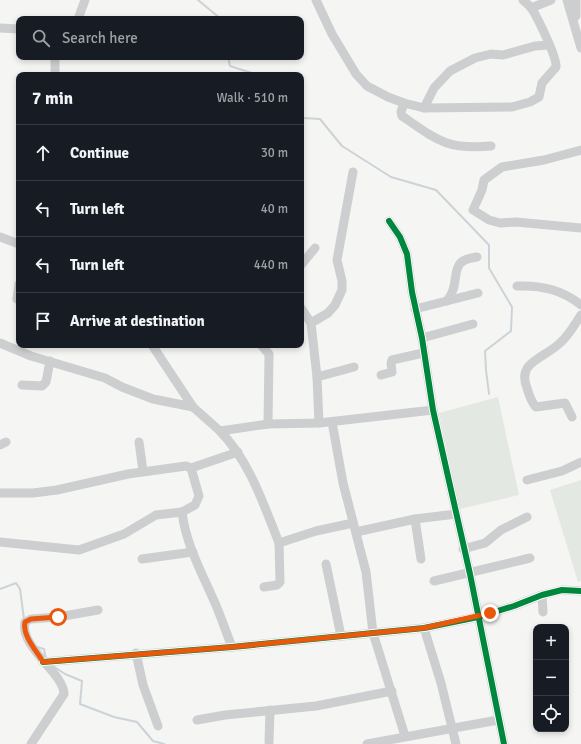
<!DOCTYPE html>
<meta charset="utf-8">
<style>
body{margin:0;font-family:Signika,sans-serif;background:#242831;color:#f1f3f6}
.controls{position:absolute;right:12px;bottom:12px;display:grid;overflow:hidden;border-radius:8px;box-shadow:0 2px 6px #0003}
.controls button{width:36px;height:36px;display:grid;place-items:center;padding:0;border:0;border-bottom:1px solid #363941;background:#171b24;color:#f1f3f6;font:20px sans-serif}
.stop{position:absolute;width:12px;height:12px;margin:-9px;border:3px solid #ea580c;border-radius:50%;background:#fff}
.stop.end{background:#ea580c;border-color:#fff;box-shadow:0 1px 4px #0008}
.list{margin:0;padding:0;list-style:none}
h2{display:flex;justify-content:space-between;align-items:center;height:52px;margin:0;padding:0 16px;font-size:17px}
h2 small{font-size:13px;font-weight:400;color:#9ea1a6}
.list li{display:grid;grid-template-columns:26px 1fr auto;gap:12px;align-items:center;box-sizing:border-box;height:56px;padding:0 16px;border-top:1px solid #363941}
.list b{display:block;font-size:15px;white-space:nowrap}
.list em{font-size:13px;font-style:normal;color:#9ea1a6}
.icon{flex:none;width:22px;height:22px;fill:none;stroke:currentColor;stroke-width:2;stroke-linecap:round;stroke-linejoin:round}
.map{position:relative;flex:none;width:581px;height:744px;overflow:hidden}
.search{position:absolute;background:#171b24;box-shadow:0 2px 6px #0003;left:16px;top:16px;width:288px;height:44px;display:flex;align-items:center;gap:10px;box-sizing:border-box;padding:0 14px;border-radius:8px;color:#9ea1a6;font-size:15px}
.panel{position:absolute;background:#171b24;box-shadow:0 2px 6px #0003;left:16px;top:72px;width:288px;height:276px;border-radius:8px}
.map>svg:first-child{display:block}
.green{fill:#e4e8e2}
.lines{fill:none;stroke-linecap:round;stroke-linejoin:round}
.stream{stroke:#ccd3d7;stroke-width:2}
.minor{stroke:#cdcecf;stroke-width:9}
.cycleway-casing{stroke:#fff;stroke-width:8}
.cycleway{stroke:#00873e;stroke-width:6}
.route{stroke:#ea580c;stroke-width:5}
</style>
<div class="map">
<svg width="581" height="744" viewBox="0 0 581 744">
<rect width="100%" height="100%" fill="#f5f5f4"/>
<g class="green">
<polygon points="498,397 519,495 460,509 439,413"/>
<polygon points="581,480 581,581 578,582 550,490"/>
</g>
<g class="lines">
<g class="stream">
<polyline points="198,0 221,19"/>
<polyline points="228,57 230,66 258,75"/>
<polyline points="301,110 303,118 320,119 342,146 391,177 436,190 489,245 489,268 512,307 511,331 485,351 486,370 489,394"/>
<polyline points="0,589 16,583 20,589 24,619"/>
<polyline points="37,647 44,649 46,659"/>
<polyline points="53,666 65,674 82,681 80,704 114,717 137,722 153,741 164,744"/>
</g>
<g class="minor">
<path d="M316,0L332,34L356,74L367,86L388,97L404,103L424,108L512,107L530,102L539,97L542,83L556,67C557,57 538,19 532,9C530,6 526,3 523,0"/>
<polyline points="567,0 581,48"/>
<polyline points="576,0 576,16"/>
<polyline points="531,8 551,0"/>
<polyline points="78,19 85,0"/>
<polyline points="0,28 19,29"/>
<polyline points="55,75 55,57"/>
<path d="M404,103L401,112L402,116C437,140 447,150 491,146"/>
<polyline points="424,108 434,88 450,71 475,58 491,54 503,55 535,46 549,45"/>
<polyline points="581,150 544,160 502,167 484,180 482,190 473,210 489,220 500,223 516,222 581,228"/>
<polyline points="389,221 400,237 407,254 412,292 422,338 433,410 470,574 504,744"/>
<polyline points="0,237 19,244"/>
<polyline points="301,265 315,248"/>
<path d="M517,286C542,285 562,290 581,305"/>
<polyline points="17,299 19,284"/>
<path d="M447,301C458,287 453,275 459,265C462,259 471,258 477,257"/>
<polyline points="301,308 311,323"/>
<polyline points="415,309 478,293"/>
<polyline points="422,338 473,324"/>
<polyline points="0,343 31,356 105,378 122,387 153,399 193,407"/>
<polyline points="152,345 193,407 220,431 268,424 319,423 433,410"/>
<polyline points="261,345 269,354 268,424"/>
<polyline points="381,375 392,372 391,363 392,360 423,353"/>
<polyline points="317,377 354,367"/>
<polyline points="22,385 42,386 46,382 50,361"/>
<path d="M572,417L565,403L536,407C531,402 529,395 527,388C516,361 546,358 561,342C569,335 575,324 581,315"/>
<polyline points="332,422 343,483 366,572 373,633 405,736"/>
<polyline points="319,423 317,377 311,323 328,313 335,305 342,290 342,281 337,260 353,172"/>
<path d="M220,431C250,462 263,503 279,543L316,531L353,523"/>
<polyline points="139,442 143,471"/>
<polyline points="0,445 6,442"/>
<path d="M191,468L199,496L195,505L182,512C186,545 202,573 215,603C221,617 226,632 232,647"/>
<polyline points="527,480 562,471 581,462"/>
<polyline points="0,493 33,493 57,490 128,474 186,466 191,468 238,452"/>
<polyline points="415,519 421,559"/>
<polyline points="356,532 415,519 456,514"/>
<polyline points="0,542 79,550 124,534 156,515 182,512"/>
<polyline points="463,549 485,543 501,530 527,517"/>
<polyline points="142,559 193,552"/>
<polyline points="326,564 341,636"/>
<polyline points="434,581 530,558"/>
<polyline points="264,587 277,585 280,582 279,543"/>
<polyline points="542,595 543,612"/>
<polyline points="424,628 441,683 456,744"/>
<polyline points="136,653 143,685 158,726"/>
<polyline points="43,662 232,647 424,628 478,617 514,606 542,595 562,590 581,591"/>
<polyline points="197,720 225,715 316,706 392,691"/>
<polyline points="269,742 270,710"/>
<path d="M31,744L64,694C64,673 19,647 25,622L31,619L58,617L98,610"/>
<polyline points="367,744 498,720"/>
</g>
<g class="cycleway-casing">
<g id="cycleway">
<polyline points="389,221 400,237 407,254 412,292 422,338 433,410 470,574 504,744"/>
<polyline points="43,662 232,647 424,628 478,617 514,606 542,595 562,590 581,591"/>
</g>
</g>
<use href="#cycleway" class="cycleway"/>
</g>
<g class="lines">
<path class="route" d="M58,617L31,619L25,622C22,636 37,651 43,662L232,647L424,628L490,613"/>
</g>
</svg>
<div class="controls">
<button>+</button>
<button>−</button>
<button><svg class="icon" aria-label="locate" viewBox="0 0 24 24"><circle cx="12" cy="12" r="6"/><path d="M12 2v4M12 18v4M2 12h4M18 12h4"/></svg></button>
</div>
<div class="stop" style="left:58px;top:617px"></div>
<div class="stop end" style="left:490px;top:613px"></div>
<div class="search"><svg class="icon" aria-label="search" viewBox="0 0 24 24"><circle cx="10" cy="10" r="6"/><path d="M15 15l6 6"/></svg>Search here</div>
<section class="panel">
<h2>7 min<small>Walk · 510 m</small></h2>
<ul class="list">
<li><svg class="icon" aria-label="ahead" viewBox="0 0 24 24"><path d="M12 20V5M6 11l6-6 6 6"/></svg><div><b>Continue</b></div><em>30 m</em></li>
<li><svg class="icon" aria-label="left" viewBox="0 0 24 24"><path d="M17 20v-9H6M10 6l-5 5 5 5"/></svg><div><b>Turn left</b></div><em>40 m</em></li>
<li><svg class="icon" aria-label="left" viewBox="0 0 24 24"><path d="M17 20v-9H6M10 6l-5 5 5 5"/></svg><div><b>Turn left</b></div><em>440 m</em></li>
<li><svg class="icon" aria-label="arrive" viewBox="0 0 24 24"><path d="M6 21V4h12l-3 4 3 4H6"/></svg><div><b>Arrive at destination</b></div></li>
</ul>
</section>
</div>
